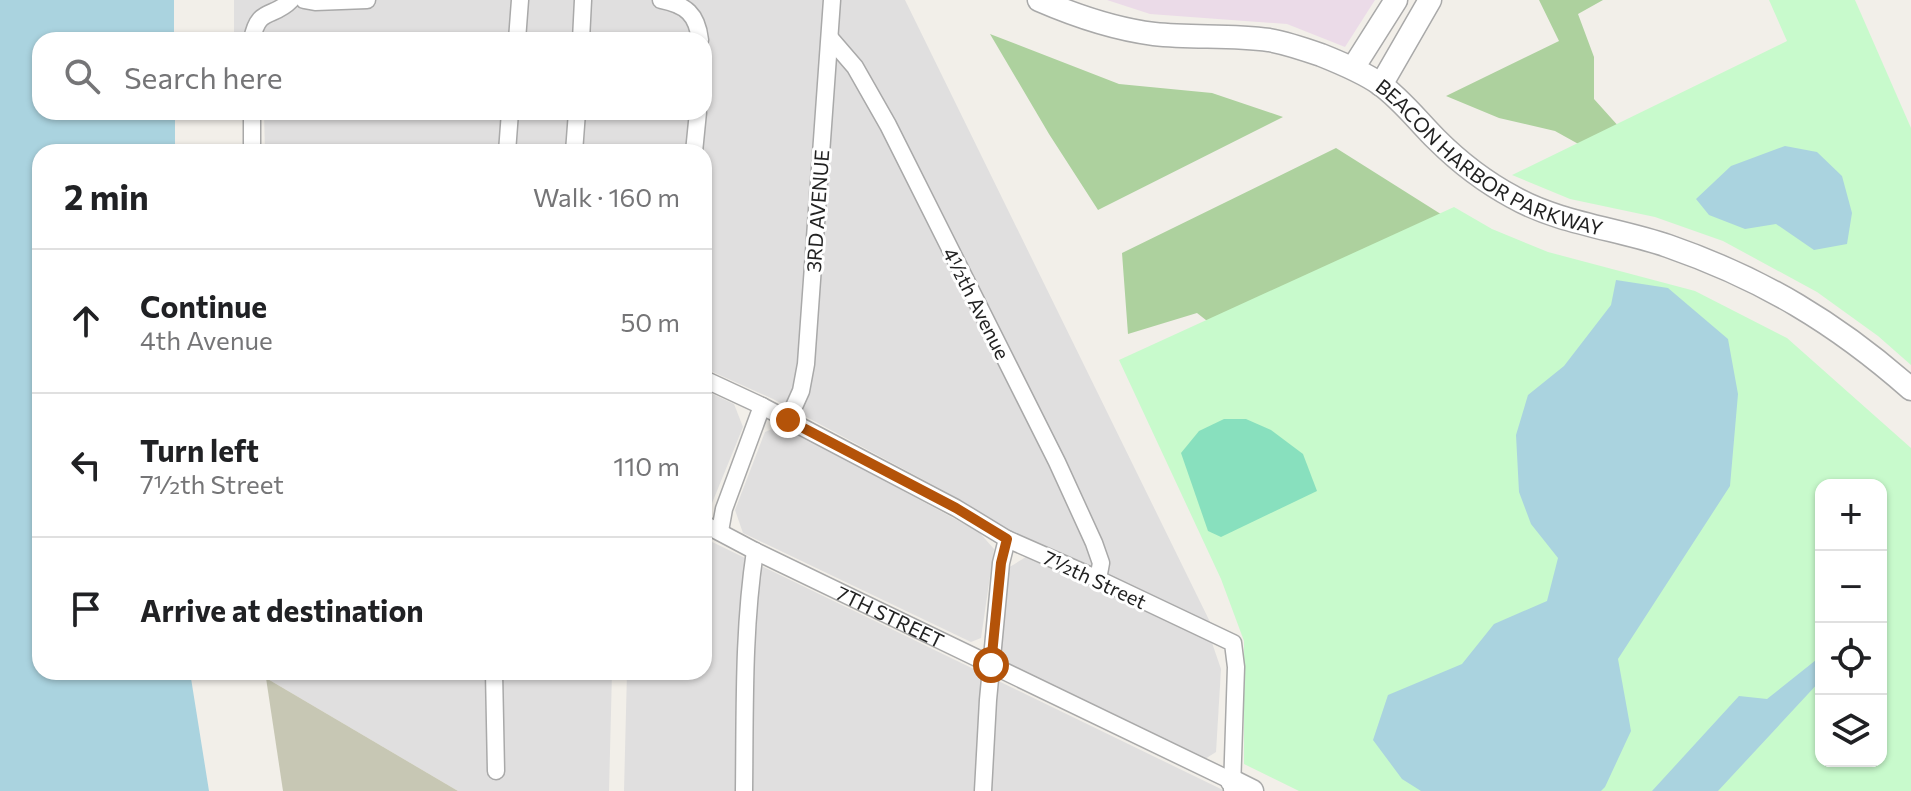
<!DOCTYPE html>
<meta charset="utf-8">
<style>
body{margin:0;font-family:Commissioner,sans-serif;background:#f2f2f2;color:#202124}
.controls{position:absolute;right:24px;bottom:24px;display:grid;overflow:hidden;border-radius:16px;box-shadow:0 2px 6px #0004}
.controls button{width:72px;height:72px;display:grid;place-items:center;padding:0;border:0;border-bottom:2px solid #e0e0e0;background:#fff;color:#202124;font:40px sans-serif}
.stop{position:absolute;width:24px;height:24px;margin:-18px;border:6px solid #b45309;border-radius:50%;background:#fff}
.stop.end{background:#b45309;border-color:#fff;box-shadow:0 2px 8px #0008}
.list{margin:0;padding:0;list-style:none}
h2{display:flex;justify-content:space-between;align-items:center;height:104px;margin:0;padding:0 32px;font-size:34px}
h2 small{font-size:26px;font-weight:400;color:#757577}
.list li{display:grid;grid-template-columns:52px 1fr auto;gap:24px;align-items:center;box-sizing:border-box;height:144px;padding:0 32px;border-top:2px solid #e0e0e0}
.list b{display:block;font-size:30px;white-space:nowrap}
.list p{margin:0;font-size:26px;white-space:nowrap;color:#757577}
.list em{font-size:26px;font-style:normal;color:#757577}
.icon{flex:none;width:44px;height:44px;fill:none;stroke:currentColor;stroke-width:2;stroke-linecap:round;stroke-linejoin:round}
.map{position:relative;flex:none;width:1911px;height:791px;overflow:hidden}
.search{position:absolute;background:#fff;box-shadow:0 2px 6px #0004;left:32px;top:32px;width:680px;height:88px;display:flex;align-items:center;gap:20px;box-sizing:border-box;padding:0 28px;border-radius:24px;color:#757577;font-size:30px}
.panel{position:absolute;background:#fff;box-shadow:0 2px 6px #0004;left:32px;top:144px;width:680px;height:536px;border-radius:24px}
.map>svg:first-child{display:block}
.residential{fill:#e0dfdf}
.industrial{fill:#ebdbe8}
.construction{fill:#c7c7b4}
.forest{fill:#add19e}
.park{fill:#c8facc;fill-rule:evenodd}
.pitch{fill:#88e0be}
.water{fill:#aad3df}
.lines{fill:none;stroke-linecap:round;stroke-linejoin:round}
.minor-casing{stroke:#a9a9a9;stroke-width:19}
.tertiary-casing{stroke:#a9a9a9;stroke-width:25}
.minor{stroke:#fff;stroke-width:16}
.tertiary{stroke:#fff;stroke-width:22}
.route{stroke:#b45309;stroke-width:10}
.labels{text-anchor:middle;dominant-baseline:central;stroke-width:6;stroke-linejoin:round;paint-order:stroke}
.street-label{font-size:20px;fill:#222;stroke:#fff}
</style>
<div class="map">
<svg width="1911" height="791" viewBox="0 0 1911 791">
<rect width="100%" height="100%" fill="#f2efe9"/>
<g class="residential">
<polygon points="234,0 905,0 1212,626 1001,528 948,493 773,399 704,368 704,152 265,152 264,112 704,112 704,40 234,40"/>
<polygon points="704,390 734,404 743,427 708,513 704,511"/>
<polygon points="782,425 979,532 994,549 981,638 971,642 743,533 735,510 765,432"/>
<polygon points="704,538 1223,790 1223,791 624,791 627,672 704,672"/>
<polygon points="1026,557 1211,640 1221,669 1216,752 1205,759 1007,664 1000,644 1008,568"/>
<polygon points="266,672 612,672 609,791 458,791 266,678"/>
</g>
<polygon class="industrial" points="1107,0 1375,0 1345,47 1287,24 1150,14"/>
<polygon class="construction" points="266,678 458,791 283,791"/>
<g class="forest">
<polygon points="1539,0 1603,0 1578,14 1594,57 1594,99 1647,158 1591,151 1555,131 1499,118 1446,96 1559,41"/>
<polygon points="990,34 1119,84 1212,93 1283,117 1098,210 1049,134"/>
<polygon points="1336,148 1455,223 1239,346 1197,313 1128,334 1122,253"/>
</g>
<g class="park">
<polygon points="1769,0 1855,0 1911,128 1911,365 1878,336 1817,292 1723,241 1655,217 1570,199 1512,175 1787,41"/>
<path d="M1454,207L1492,229L1548,252L1695,291L1787,338L1911,448V791H1299L1244,764V641L1221,579L1119,360ZM1821,485H1881V761H1821Z"/>
</g>
<polygon class="pitch" points="1224,419 1246,419 1271,430 1303,454 1317,491 1221,537 1208,531 1181,453 1199,431"/>
<g class="water">
<polygon points="0,0 174,0 174,40 40,40 40,112 175,112 175,152 40,152 40,672 190,672 209,791 0,791"/>
<polygon points="1785,146 1817,152 1842,176 1852,213 1847,244 1814,250 1776,224 1745,229 1709,215 1696,199 1731,166"/>
<polygon points="1616,280 1668,288 1728,339 1738,394 1730,486 1618,659 1631,731 1605,787 1601,791 1421,791 1402,779 1373,740 1388,695 1462,664 1494,624 1547,601 1558,558 1531,524 1519,492 1516,435 1528,395 1564,366 1611,305"/>
<polygon points="1821,656 1821,680 1718,791 1652,791 1739,696 1767,699"/>
</g>
<g class="lines">
<g class="minor-casing">
<g id="minor">
<polyline points="304,0 315,2 367,0"/>
<path d="M661,0C686,5 697,14 700,40"/>
<polyline points="830,38 855,67 888,125 1057,462 1094,543 1101,563 1098,579"/>
<path d="M252,40C258,6 273,19 291,0"/>
<polyline points="517,40 520,0"/>
<polyline points="581,40 583,0"/>
<polyline points="252,112 252,152"/>
<polyline points="507,152 510,112"/>
<polyline points="574,152 577,112"/>
<polyline points="694,152 698,112"/>
<polyline points="704,379 762,406 956,508 1007,539 1098,579 1233,643 1236,667 1232,789"/>
<polyline points="788,420 801,391 806,364 832,0"/>
<path id="s1" d="M704,524L755,551L1232,781"/>
<polyline points="720,531 724,509 762,406"/>
<polyline points="494,672 496,771"/>
<path d="M744,791C745,711 743,630 755,551"/>
<polyline points="983,791 988,700 1001,563 1007,539"/>
</g>
</g>
<g class="tertiary-casing">
<g id="tertiary">
<path id="s2" d="M1039,0C1076,16 1114,29 1154,34C1192,38 1231,35 1269,40C1286,43 1304,49 1321,55C1341,63 1363,72 1380,84C1401,99 1418,121 1436,139C1459,162 1485,182 1513,197C1558,223 1619,229 1668,246C1763,279 1836,323 1911,389"/>
<polyline points="1353,68 1396,0"/>
<polyline points="1381,85 1430,0"/>
<polyline points="1232,781 1252,791"/>
</g>
</g>
<use href="#minor" class="minor"/>
<use href="#tertiary" class="tertiary"/>
</g>
<g class="lines">
<polyline class="route" points="788,420 956,508 1007,539 1001,563 991,665"/>
</g>
<g class="labels">
<g class="street-label">
<text stroke="none"><textPath href="#s2" startOffset="490">BEACON HARBOR PARKWAY</textPath></text>
<text transform="translate(817 211) rotate(-86)">3RD AVENUE</text>
<text transform="translate(977 303) rotate(63)">4½th Avenue</text>
<text transform="translate(1095 579) rotate(25)">7½th Street</text>
<text stroke="none"><textPath href="#s1" startOffset="208">7TH STREET</textPath></text>
</g>
</g>
</svg>
<div class="controls">
<button>+</button>
<button>−</button>
<button><svg class="icon" aria-label="locate" viewBox="0 0 24 24"><circle cx="12" cy="12" r="6"/><path d="M12 2v4M12 18v4M2 12h4M18 12h4"/></svg></button>
<button><svg class="icon" aria-label="layers" viewBox="0 0 24 24"><path d="M12 4l9 5-9 5-9-5zM3 14l9 5 9-5"/></svg></button>
</div>
<div class="stop" style="left:991px;top:665px"></div>
<div class="stop end" style="left:788px;top:420px"></div>
<div class="search"><svg class="icon" aria-label="search" viewBox="0 0 24 24"><circle cx="10" cy="10" r="6"/><path d="M15 15l6 6"/></svg>Search here</div>
<section class="panel">
<h2>2 min<small>Walk · 160 m</small></h2>
<ul class="list">
<li><svg class="icon" aria-label="ahead" viewBox="0 0 24 24"><path d="M12 20V5M6 11l6-6 6 6"/></svg><div><b>Continue</b><p>4th Avenue</p></div><em>50 m</em></li>
<li><svg class="icon" aria-label="left" viewBox="0 0 24 24"><path d="M17 20v-9H6M10 6l-5 5 5 5"/></svg><div><b>Turn left</b><p>7½th Street</p></div><em>110 m</em></li>
<li><svg class="icon" aria-label="arrive" viewBox="0 0 24 24"><path d="M6 21V4h12l-3 4 3 4H6"/></svg><div><b>Arrive at destination</b></div></li>
</ul>
</section>
</div>
